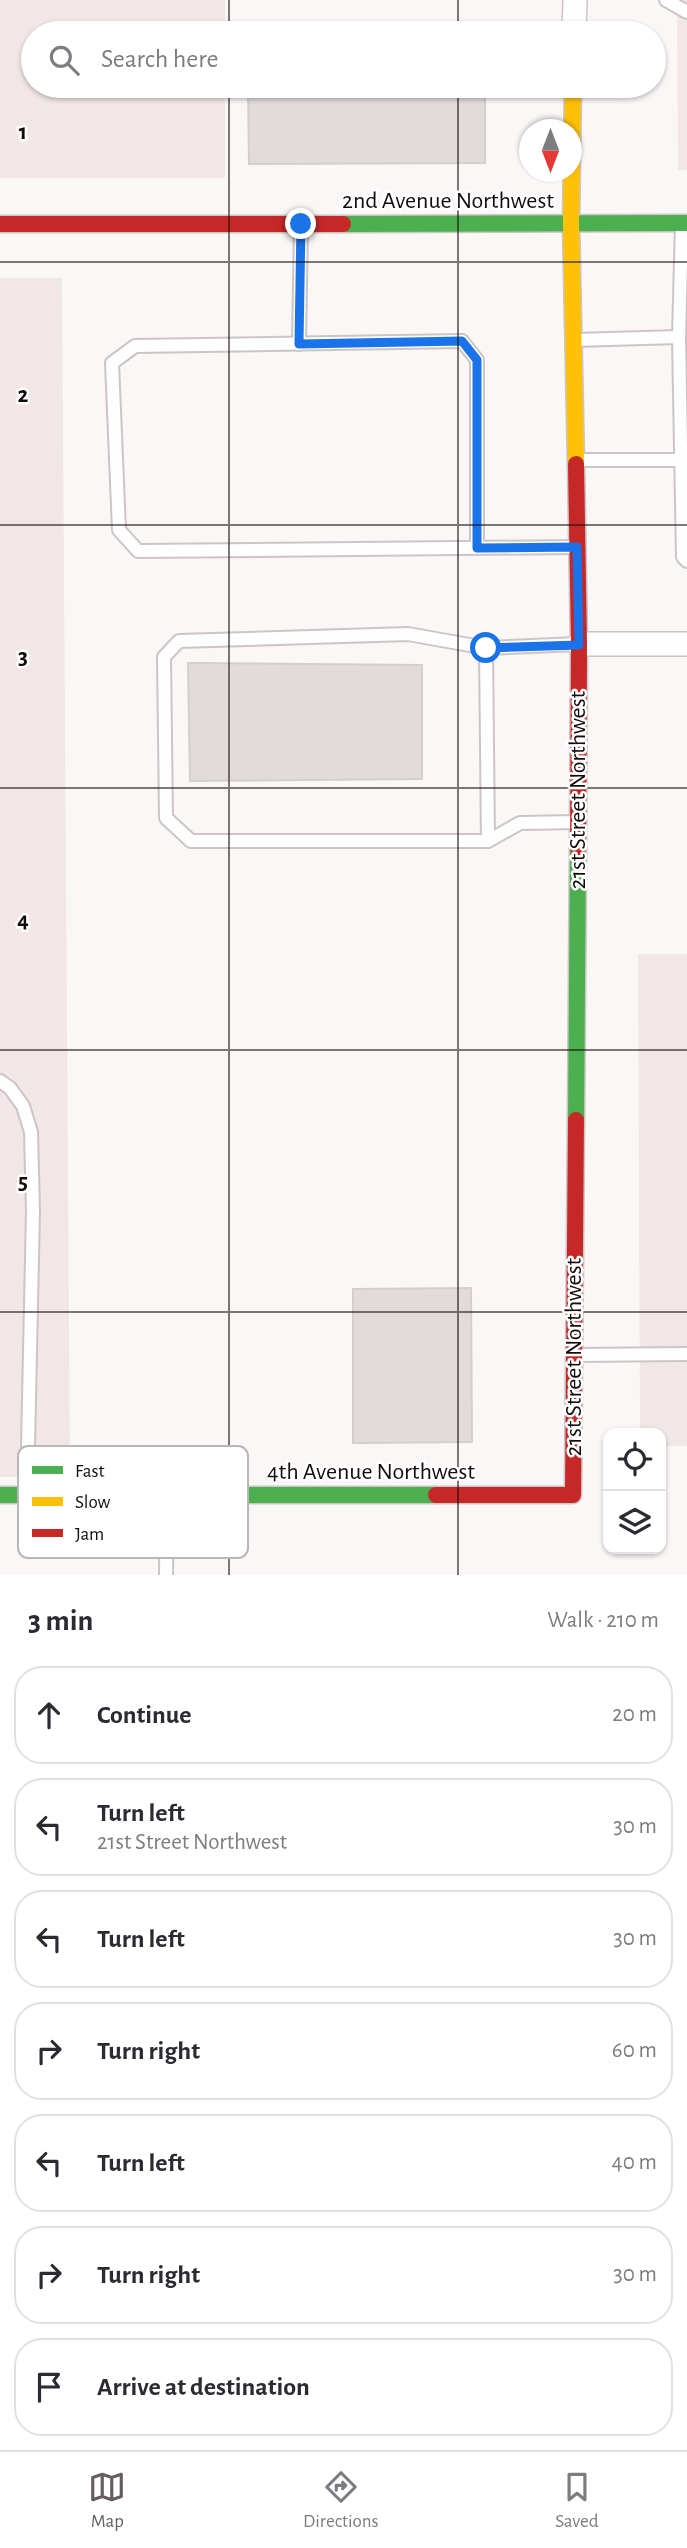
<!DOCTYPE html>
<meta charset="utf-8">
<style>
body{margin:0;font-family:"Alegreya Sans",sans-serif;background:#f2f2f3;color:#2b2b33}
.controls{position:absolute;right:21px;bottom:21px;display:grid;overflow:hidden;border-radius:14px;box-shadow:0 2px 5px #0004}
.controls button{width:63px;height:63px;display:grid;place-items:center;padding:0;border:0;border-bottom:2px solid #e1e1e2;background:#fff;color:#2b2b33;font:35px sans-serif}
.compass{position:absolute;left:519px;top:119px;width:63px;height:63px;border-radius:50%;background:#fff;box-shadow:0 2px 5px #0004;rotate:180deg}
.stop{position:absolute;width:21px;height:21px;margin:-16px;border:5px solid #1a73e8;border-radius:50%;background:#fff}
.stop.end{background:#1a73e8;border-color:#fff;box-shadow:0 2px 7px #0008}
.list{margin:0;padding:0;list-style:none}
h2{display:flex;justify-content:space-between;align-items:center;height:91px;margin:0;padding:0 28px;font-size:30px}
h2 small{font-size:23px;font-weight:400;color:#7c7c81}
.list li{display:grid;grid-template-columns:46px 1fr auto;gap:21px;align-items:center;box-sizing:border-box;height:98px;margin:0 14px 14px;padding:0 14px;border:2px solid #e1e1e2;border-radius:28px}
.list b{display:block;font-size:26px;white-space:nowrap}
.list p{margin:0;font-size:23px;white-space:nowrap;color:#7c7c81}
.list em{font-size:23px;font-style:normal;color:#7c7c81}
.icon{flex:none;width:38px;height:38px;fill:none;stroke:currentColor;stroke-width:2;stroke-linecap:round;stroke-linejoin:round}
.map{position:relative;flex:none;width:687px;height:1575px;overflow:hidden}
.search{position:absolute;background:#fff;box-shadow:0 2px 5px #0004;left:21px;right:21px;top:21px;height:77px;display:flex;align-items:center;gap:18px;box-sizing:border-box;padding:0 24px;border-radius:38px;color:#7c7c81;font-size:26px}
.sheet{height:875px;background:#fff}
nav{display:flex;justify-content:space-around;align-items:center;box-sizing:border-box;height:98px;border-top:2px solid #e1e1e2;background:#fff;font-size:19px;color:#7c7c81}
nav a{display:grid;justify-items:center;gap:4px}
nav .on{color:#655e5e}
.map>svg:first-child{display:block}
.built{fill:#f1e7e7}
.building{fill:#e2dbdb;stroke:#d5cece;stroke-width:2}
.lines{fill:none;stroke-linecap:round;stroke-linejoin:round}
.lane-casing{stroke:#ccc5c5;stroke-width:16}
.street-casing{stroke:#ccc5c5;stroke-width:26}
.fast-casing{stroke:#ccc5c5;stroke-width:19}
.slow-casing{stroke:#ccc5c5;stroke-width:19}
.jam-casing{stroke:#ccc5c5;stroke-width:19}
.lane{stroke:#fefefe;stroke-width:12}
.street{stroke:#fefefe;stroke-width:23}
.fast{stroke:#4caf50;stroke-width:16}
.slow{stroke:#ffc107;stroke-width:16}
.jam{stroke:#c62828;stroke-width:16}
.route{stroke:#1a73e8;stroke-width:9}
.grid{fill:none;stroke:#140b0b;stroke-width:2;stroke-opacity:0.55}
.labels{text-anchor:middle;dominant-baseline:central;stroke-width:5;stroke-linejoin:round;paint-order:stroke}
.street-label{font-size:24px;fill:#140b0b;stroke:#fff}
.key{fill:#fff;stroke:#b8b6b6;stroke-width:2}
.key-label{font-size:19px;fill:#140b0b}
.grid-label{font-size:23px;text-anchor:middle;font-weight:bold;fill:#140b0b;stroke:#fff;stroke-width:5;stroke-linejoin:round;paint-order:stroke}
</style>
<div class="map">
<svg width="687" height="1575" viewBox="0 0 687 1575">
<rect width="100%" height="100%" fill="#fbf7f7"/>
<g class="built">
<polygon points="0,0 225,0 225,33 33,33 33,86 225,86 225,178 0,178"/>
<polygon points="677,0 687,0 687,170 678,170"/>
<polygon points="0,278 62,278 70,1477 0,1477"/>
<polygon points="638,954 687,954 687,1446 661,1446 661,1433 640,1433"/>
</g>
<g class="building">
<polygon points="248,86 485,86 485,163 249,164"/>
<polygon points="188,663 422,665 422,779 190,781"/>
<polygon points="471,1288 472,1442 353,1443 353,1289"/>
</g>
<g class="lines">
<g class="lane-casing">
<g id="lane">
<polyline points="666,0 687,12"/>
<polyline points="682,224 679,337 683,557 687,561"/>
<polyline points="575,340 679,337"/>
<polyline points="299,344 301,225"/>
<polyline points="576,460 681,460"/>
<polyline points="477,548 477,360 462,341 135,346 112,363 119,530 138,551 577,547"/>
<polyline points="486,648 488,841 191,841 166,818 164,657 179,641 408,634 486,648 578,644"/>
<polyline points="488,841 520,823 577,822"/>
<polyline points="0,1081 10,1088 23,1106 31,1132 33,1211 27,1494"/>
<polyline points="575,1355 687,1354"/>
<polyline points="166,1575 167,1495"/>
</g>
</g>
<g class="street-casing">
<g id="street">
<polyline points="574,33 575,0"/>
<polyline points="579,644 687,644"/>
</g>
</g>
<g class="fast-casing">
<g id="fast">
<polyline points="343,224 687,223"/>
<polyline points="576,1120 578,848"/>
<polyline points="0,1495 436,1495"/>
</g>
</g>
<g class="slow-casing">
<polyline id="slow" points="573,86 571,223 576,464"/>
</g>
<g class="jam-casing">
<g id="jam">
<polyline points="0,224 343,224"/>
<polyline points="576,464 579,644 578,848"/>
<polyline points="436,1495 573,1495 576,1120"/>
</g>
</g>
<use href="#lane" class="lane"/>
<use href="#street" class="street"/>
<use href="#fast" class="fast"/>
<use href="#slow" class="slow"/>
<use href="#jam" class="jam"/>
</g>
<g class="lines">
<polyline class="route" points="301,224 299,344 462,341 477,360 477,548 577,547 579,645 486,648"/>
</g>
<path class="grid" d="M229,0V33M458,0V33M229,86V1575M458,86V1575M0,262H687M0,525H687M0,788H687M0,1050H687M0,1312H687"/>
<g class="labels">
<g class="street-label">
<text x="448" y="201">2nd Avenue Northwest</text>
<text transform="translate(578 790) rotate(-90)">21st Street Northwest</text>
<text transform="translate(574 1357) rotate(-90)">21st Street Northwest</text>
<text x="371" y="1472">4th Avenue Northwest</text>
</g>
</g>
<rect x="18" y="1446" width="230" height="112" rx="10" class="key"/>
<rect x="32" y="1466" width="31" height="8" fill="#4caf50"/>
<rect x="32" y="1497" width="31" height="9" fill="#ffc107"/>
<rect x="32" y="1529" width="31" height="8" fill="#c62828"/>
<g class="key-label">
<text x="75" y="1477">Fast</text>
<text x="75" y="1508">Slow</text>
<text x="75" y="1540">Jam</text>
</g>
<g class="grid-label">
<text x="23" y="139">1</text>
<text x="23" y="402">2</text>
<text x="23" y="664">3</text>
<text x="23" y="927">4</text>
<text x="23" y="1189">5</text>
</g>
</svg>
<div class="controls">
<button><svg class="icon" aria-label="locate" viewBox="0 0 24 24"><circle cx="12" cy="12" r="6"/><path d="M12 2v4M12 18v4M2 12h4M18 12h4"/></svg></button>
<button><svg class="icon" aria-label="layers" viewBox="0 0 24 24"><path d="M12 4l9 5-9 5-9-5zM3 14l9 5 9-5"/></svg></button>
</div>
<svg class="compass" viewBox="-18 -18 36 36"><path d="M0-13l5 13h-10z" fill="#e53935"/><path d="M0 13l5-13h-10z" fill="#7c7c81"/></svg>
<div class="stop" style="left:486px;top:648px"></div>
<div class="stop end" style="left:301px;top:224px"></div>
<div class="search"><svg class="icon" aria-label="search" viewBox="0 0 24 24"><circle cx="10" cy="10" r="6"/><path d="M15 15l6 6"/></svg>Search here</div>
</div>
<section class="sheet">
<h2>3 min<small>Walk · 210 m</small></h2>
<ul class="list">
<li><svg class="icon" aria-label="ahead" viewBox="0 0 24 24"><path d="M12 20V5M6 11l6-6 6 6"/></svg><div><b>Continue</b></div><em>20 m</em></li>
<li><svg class="icon" aria-label="left" viewBox="0 0 24 24"><path d="M17 20v-9H6M10 6l-5 5 5 5"/></svg><div><b>Turn left</b><p>21st Street Northwest</p></div><em>30 m</em></li>
<li><svg class="icon" aria-label="left" viewBox="0 0 24 24"><path d="M17 20v-9H6M10 6l-5 5 5 5"/></svg><div><b>Turn left</b></div><em>30 m</em></li>
<li><svg class="icon" aria-label="right" viewBox="0 0 24 24"><path d="M7 20v-9h11M14 6l5 5-5 5"/></svg><div><b>Turn right</b></div><em>60 m</em></li>
<li><svg class="icon" aria-label="left" viewBox="0 0 24 24"><path d="M17 20v-9H6M10 6l-5 5 5 5"/></svg><div><b>Turn left</b></div><em>40 m</em></li>
<li><svg class="icon" aria-label="right" viewBox="0 0 24 24"><path d="M7 20v-9h11M14 6l5 5-5 5"/></svg><div><b>Turn right</b></div><em>30 m</em></li>
<li><svg class="icon" aria-label="arrive" viewBox="0 0 24 24"><path d="M6 21V4h12l-3 4 3 4H6"/></svg><div><b>Arrive at destination</b></div></li>
</ul>
</section>
<nav>
<a class="on"><svg class="icon" aria-label="map" viewBox="0 0 24 24"><path d="M3 6l6-2 6 2 6-2v14l-6 2-6-2-6 2zM9 4v14M15 6v14"/></svg>Map</a>
<a><svg class="icon" aria-label="directions" viewBox="0 0 24 24"><path d="M12 3l9 9-9 9-9-9zM9 14v-3h6M13 9l2 2-2 2"/></svg>Directions</a>
<a><svg class="icon" aria-label="saved" viewBox="0 0 24 24"><path d="M7 4h10v16l-5-4-5 4z"/></svg>Saved</a>
</nav>
